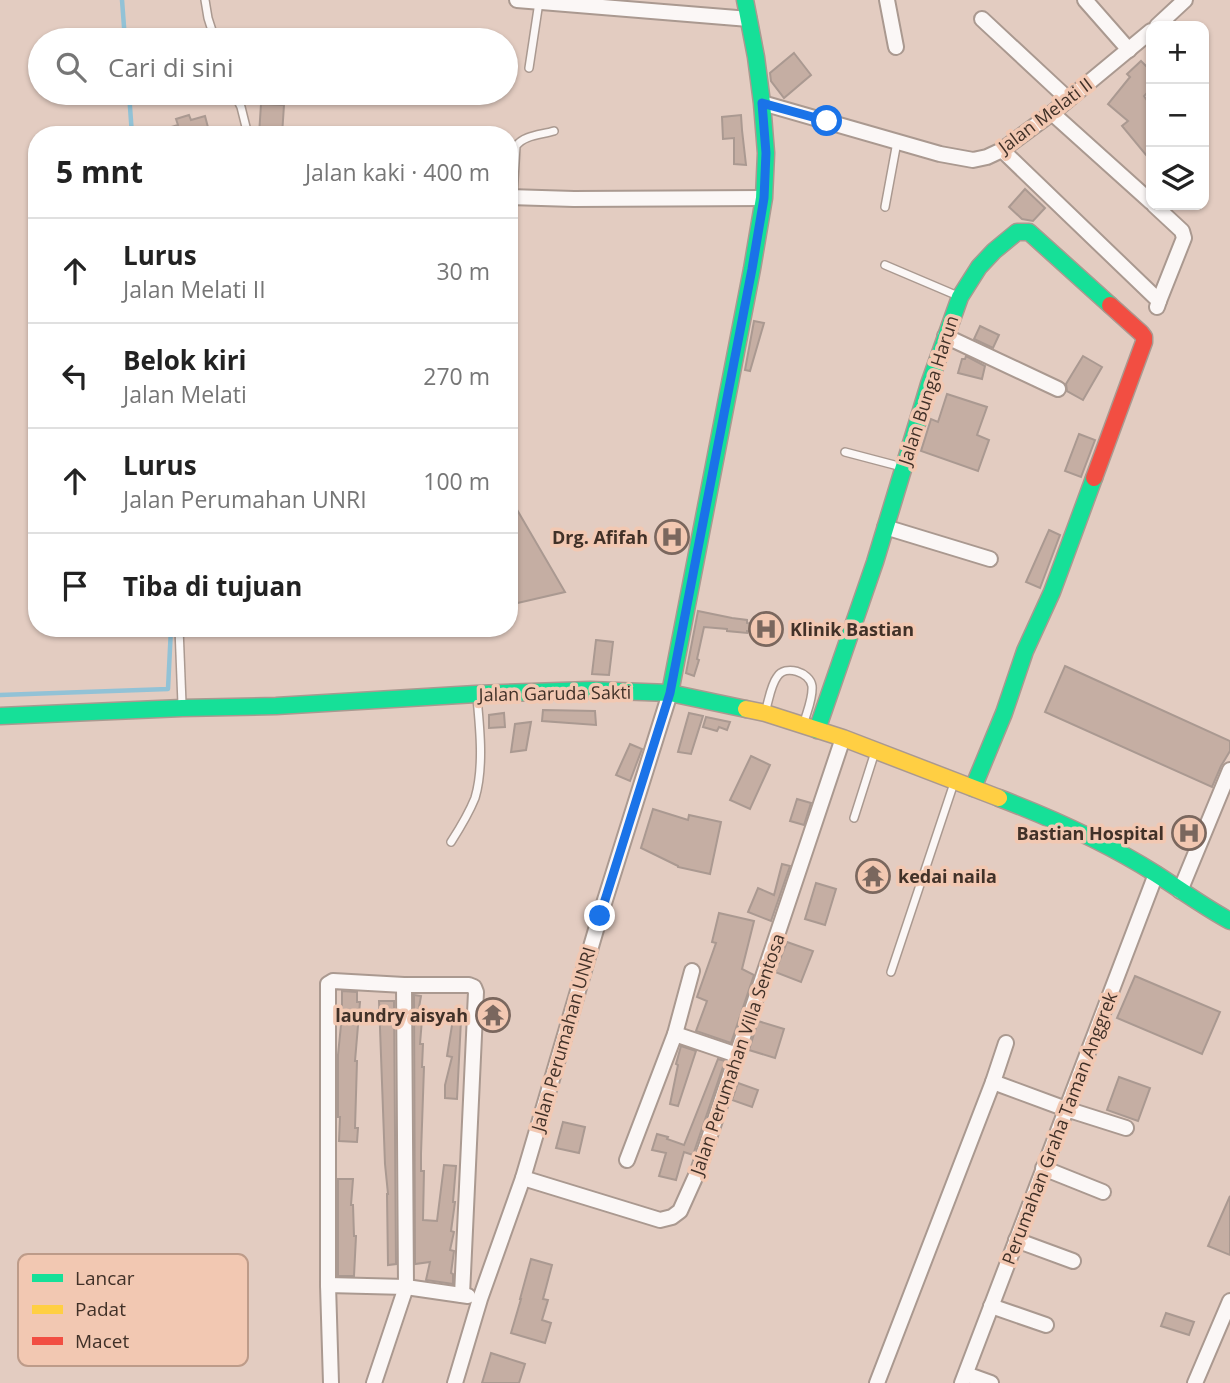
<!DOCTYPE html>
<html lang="id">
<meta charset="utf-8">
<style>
body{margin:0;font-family:"Open Sans",sans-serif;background:#f2f2f2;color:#222}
.controls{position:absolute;right:21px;top:21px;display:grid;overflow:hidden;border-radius:14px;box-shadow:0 2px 5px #0004}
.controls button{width:63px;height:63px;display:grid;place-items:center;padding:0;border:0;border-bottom:2px solid #e0e0e0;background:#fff;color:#222;font:35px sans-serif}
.stop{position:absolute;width:21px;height:21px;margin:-16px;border:5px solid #1a73e8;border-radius:50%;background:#fff}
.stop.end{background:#1a73e8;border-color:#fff;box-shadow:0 2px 7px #0008}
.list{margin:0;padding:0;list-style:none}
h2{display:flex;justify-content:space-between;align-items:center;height:91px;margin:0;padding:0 28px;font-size:30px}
h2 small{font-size:23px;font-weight:400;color:#767676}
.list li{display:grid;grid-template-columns:46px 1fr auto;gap:21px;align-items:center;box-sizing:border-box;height:105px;padding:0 28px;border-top:2px solid #e0e0e0}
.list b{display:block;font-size:26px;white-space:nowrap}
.list p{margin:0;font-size:23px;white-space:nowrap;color:#767676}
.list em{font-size:23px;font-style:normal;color:#767676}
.icon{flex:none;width:38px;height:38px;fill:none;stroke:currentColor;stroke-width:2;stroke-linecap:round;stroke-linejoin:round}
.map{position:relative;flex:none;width:1230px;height:1383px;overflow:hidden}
.search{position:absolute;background:#fff;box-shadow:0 2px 5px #0004;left:28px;top:28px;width:490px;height:77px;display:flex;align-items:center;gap:18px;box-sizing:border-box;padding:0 24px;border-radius:38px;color:#767676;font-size:26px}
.panel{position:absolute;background:#fff;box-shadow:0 2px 5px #0004;left:28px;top:126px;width:490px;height:511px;border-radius:28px}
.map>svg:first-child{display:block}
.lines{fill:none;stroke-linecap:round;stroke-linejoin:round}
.stream{stroke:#92c2d6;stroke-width:4.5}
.building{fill:#c5aea3;stroke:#aa9991;stroke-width:2}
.lane-casing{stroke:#aa9990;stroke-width:10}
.street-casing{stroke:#aa9990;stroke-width:18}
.fast-casing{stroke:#aa9990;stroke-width:19}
.slow-casing{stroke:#aa9990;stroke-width:19}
.jam-casing{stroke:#aa9990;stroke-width:19}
.lane{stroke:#fbf7f6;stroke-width:7}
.street{stroke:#fbf7f6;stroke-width:14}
.fast{stroke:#16e098;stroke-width:16}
.slow{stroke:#ffcf43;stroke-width:16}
.jam{stroke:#f24e42;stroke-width:16}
.route{stroke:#1a73e8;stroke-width:9}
.labels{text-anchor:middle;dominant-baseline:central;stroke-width:7;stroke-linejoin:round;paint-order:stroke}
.street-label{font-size:18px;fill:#413128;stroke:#f2c8b2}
.poi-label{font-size:18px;font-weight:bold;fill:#413128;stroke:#f2c8b2;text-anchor:end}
.key{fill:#f2c8b2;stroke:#bd9b89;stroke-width:2}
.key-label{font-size:19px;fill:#413128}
</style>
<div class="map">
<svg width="1230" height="1383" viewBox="0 0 1230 1383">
<rect width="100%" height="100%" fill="#e3ccc1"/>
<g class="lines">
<g class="stream">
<polyline points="122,0 125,40"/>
<polyline points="129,93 132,135"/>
<polyline points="0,695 168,689 171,628"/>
</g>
</g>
<g class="building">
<polygon points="794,53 811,75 784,98 771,81 770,73"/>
<polygon points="1141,61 1151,71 1151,89 1144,96 1151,106 1151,161 1122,126 1128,121 1108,104 1130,77 1127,74"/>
<polygon points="261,104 284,105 282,135 259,135"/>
<polygon points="189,115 191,120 205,116 210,135 155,135 155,132 178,125 176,119"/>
<polygon points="741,115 742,130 746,165 734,164 734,138 723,139 722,117"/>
<polygon points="1025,189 1045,208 1033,221 1022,219 1009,207"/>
<polygon points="754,321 764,323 750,371 745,370"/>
<polygon points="980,326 999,335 993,348 974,339"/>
<polygon points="966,356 985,366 982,379 958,373 962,359 965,359"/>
<polygon points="1083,356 1102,367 1083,400 1067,391 1066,384"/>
<polygon points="947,394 987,407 977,435 989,440 978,471 921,451 931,419 938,422"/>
<polygon points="1079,434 1095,440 1081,477 1065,471"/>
<polygon points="509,496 565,592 509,605"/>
<polygon points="667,529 679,530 676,546 665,544"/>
<polygon points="1049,530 1060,535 1040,588 1026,582"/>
<polygon points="698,611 732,618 747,620 747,623 758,625 756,632 747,631 747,633 727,631 727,629 704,627 697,659 699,660 694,676 686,673"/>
<polygon points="596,640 613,642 609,675 592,674"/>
<polygon points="1065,666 1230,741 1230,751 1221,766 1212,787 1045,712"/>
<polygon points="543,710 595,711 596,725 542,721"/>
<polygon points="504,713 505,727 489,728 489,715"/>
<polygon points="689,713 703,716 691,754 678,752"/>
<polygon points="706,717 730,722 727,730 719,727 717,731 703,727"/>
<polygon points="531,722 526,750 511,752 515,724"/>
<polygon points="630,744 642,749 630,781 616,775"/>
<polygon points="751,756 770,765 750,809 730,800"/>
<polygon points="797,799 811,803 804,825 790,821"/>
<polygon points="653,809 688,820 689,815 721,822 710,874 678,867 678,866 641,848"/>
<polygon points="782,864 790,866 771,921 748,912 758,888 774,895"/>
<polygon points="816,883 836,889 825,925 805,919"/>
<polygon points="719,913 754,921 742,969 754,975 731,1043 696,1031 707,1001 697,997 716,943 712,942"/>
<polygon points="787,942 813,951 801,982 775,972"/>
<polygon points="1135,976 1220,1012 1202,1054 1117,1018"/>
<polygon points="342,991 357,992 357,1002 360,1002 355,1061 357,1061 355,1128 358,1128 357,1142 339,1141 340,1117 338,1117 338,1055 342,1015"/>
<polygon points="414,995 421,996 417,1019 422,1019 420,1044 423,1044 422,1067 424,1067 421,1154 421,1171 424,1171 423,1220 437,1221 444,1165 456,1166 453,1202 455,1202 451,1231 454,1232 450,1250 454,1251 451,1273 453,1274 453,1284 426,1280 430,1262 415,1264"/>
<polygon points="379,1001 394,1001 396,1264 388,1265 387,1194 388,1194 385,1164"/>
<polygon points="453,1019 461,1020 457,1099 445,1098 445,1085 452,1057 447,1056"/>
<polygon points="758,1021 784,1029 775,1058 749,1050"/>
<polygon points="681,1046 696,1051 678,1106 670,1104 678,1065 676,1064"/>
<polygon points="718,1059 725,1061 693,1155 684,1152 676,1180 659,1176 666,1153 652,1150 657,1134 668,1137 667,1139 684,1145"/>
<polygon points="1119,1077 1150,1088 1138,1121 1107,1110"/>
<polygon points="738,1083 758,1090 752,1107 732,1100"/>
<polygon points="563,1122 585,1127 579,1153 556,1148"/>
<polygon points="338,1179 353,1179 351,1205 353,1205 354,1236 356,1236 354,1276 338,1276"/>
<polygon points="1230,1196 1230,1255 1208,1246"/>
<polygon points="531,1259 552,1265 543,1299 548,1300 542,1320 551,1323 545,1343 511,1333 521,1299 520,1299"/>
<polygon points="1166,1313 1194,1322 1189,1335 1161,1326"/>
<polygon points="491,1353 525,1364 519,1383 482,1383"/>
</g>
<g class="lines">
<g class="lane-casing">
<g id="lane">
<polyline points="205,0 208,18 215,40"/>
<polyline points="529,68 539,2"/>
<polyline points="234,93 241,107 248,135"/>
<path d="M513,197L516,146C524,135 541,135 554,131"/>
<polyline points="885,207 897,142"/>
<polyline points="885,265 958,296"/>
<polyline points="845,452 902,467"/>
<polyline points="179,628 182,704"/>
<path d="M766,709C769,699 771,685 777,677C785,664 810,672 812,686C813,697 808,709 805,719"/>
<polyline points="854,818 874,755"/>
<path d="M451,842C460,828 469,813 475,798C484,768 480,729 477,698"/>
<polyline points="891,972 953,786"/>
</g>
</g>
<g class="street-casing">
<g id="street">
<polyline points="517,0 749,19"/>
<polyline points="887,0 896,47"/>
<polyline points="1085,0 1129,50"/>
<polyline points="982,19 1068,99"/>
<polyline points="1157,26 1185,0"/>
<polyline points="762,103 940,154 973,160 987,157 1002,150 1052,113 1151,31"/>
<polyline points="1052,113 1151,202"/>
<polyline points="1002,150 1159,301 1157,307"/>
<polyline points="509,197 574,199 764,198"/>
<polyline points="1154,205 1182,231 1184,238 1159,301"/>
<polyline points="945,336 1058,389"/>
<polyline points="885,527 990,559"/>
<polyline points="1180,891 1230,770"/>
<polyline points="675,1034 737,1055"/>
<polyline points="993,1082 1066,1109 1126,1128"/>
<polyline points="627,1160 675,1034 692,971"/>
<polyline points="1043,1168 1103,1192"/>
<polyline points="523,1178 660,1220 672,1217 680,1211 698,1171 843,738"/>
<polyline points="1016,1240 1073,1261"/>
<polyline points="328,1285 328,984 333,981 404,985 469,985 474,987 476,992 462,1295"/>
<polyline points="991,1306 1046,1325"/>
<polyline points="966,1374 991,1383"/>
<polyline points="331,1383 328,1285 406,1287 468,1296"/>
<polyline points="374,1383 406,1287 404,985"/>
<polyline points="455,1383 480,1299 523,1178 600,916 670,693"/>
<polyline points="877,1383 993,1082 1006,1043"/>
<polyline points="962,1383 1156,874"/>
<polyline points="1195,1383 1230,1301"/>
</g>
</g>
<g class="fast-casing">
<g id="fast">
<polyline points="670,693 752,269 764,198 766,153 762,103 756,57 745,0"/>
<polyline points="0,716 182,708 276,706 476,694 590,690 670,693 746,709"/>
<polyline points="817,730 875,562 929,384 960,297 979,267 994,251 1017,232 1029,232 1110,305"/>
<polyline points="973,788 1004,713 1025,651 1052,592 1094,478"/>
<path d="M999,798C1054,819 1107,843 1156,874C1181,890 1204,907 1230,921"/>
</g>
</g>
<g class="slow-casing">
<polyline id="slow" points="746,709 765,713 843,738 999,798"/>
</g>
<g class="jam-casing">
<polyline id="jam" points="1094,478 1144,342 1144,337 1141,333 1110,305"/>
</g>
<use href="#lane" class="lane"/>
<use href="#street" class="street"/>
<use href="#fast" class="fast"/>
<use href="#slow" class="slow"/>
<use href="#jam" class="jam"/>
</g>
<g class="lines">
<polyline class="route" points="600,916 670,693 752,269 764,198 766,153 762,103 827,121"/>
</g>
<defs>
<g id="hospital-ring" transform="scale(1.75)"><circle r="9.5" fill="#f2c8b2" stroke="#7a675e" stroke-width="1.5"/><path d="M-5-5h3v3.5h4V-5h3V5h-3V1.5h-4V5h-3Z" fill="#7a675e"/></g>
<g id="temple-ring" transform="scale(1.75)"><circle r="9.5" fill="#f2c8b2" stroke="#7a675e" stroke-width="1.5"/><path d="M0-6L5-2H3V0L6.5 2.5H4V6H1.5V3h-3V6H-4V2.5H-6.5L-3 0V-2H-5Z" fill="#7a675e"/></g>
</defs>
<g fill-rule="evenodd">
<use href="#hospital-ring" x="672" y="537"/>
<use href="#hospital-ring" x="766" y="629"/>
<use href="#hospital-ring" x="1189" y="833"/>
<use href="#temple-ring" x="873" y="876"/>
<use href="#temple-ring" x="493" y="1015"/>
</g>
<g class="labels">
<g class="street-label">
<text transform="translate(1045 115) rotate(-37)">Jalan Melati II</text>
<text transform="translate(928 390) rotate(-72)">Jalan Bunga Harun</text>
<text transform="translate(555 693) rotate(-1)">Jalan Garuda Sakti</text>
<text transform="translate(563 1039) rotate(-74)">Jalan Perumahan UNRI</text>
<text transform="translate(737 1054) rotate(-71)">Jalan Perumahan Villa Sentosa</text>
<text transform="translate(1059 1128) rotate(-69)">Perumahan Graha Taman Anggrek</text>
</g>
<g class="poi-label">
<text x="648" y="537">Drg. Afifah</text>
<text x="790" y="629" text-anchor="start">Klinik Bastian</text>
<text x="1164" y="833">Bastian Hospital</text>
<text x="898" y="876" text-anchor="start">kedai naila</text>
<text x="468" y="1015">laundry aisyah</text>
</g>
</g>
<rect x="18" y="1254" width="230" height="112" rx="10" class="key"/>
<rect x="32" y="1274" width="31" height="8" fill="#16e098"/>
<rect x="32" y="1305" width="31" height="9" fill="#ffcf43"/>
<rect x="32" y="1337" width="31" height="8" fill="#f24e42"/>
<g class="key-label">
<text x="75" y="1285">Lancar</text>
<text x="75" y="1316">Padat</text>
<text x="75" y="1348">Macet</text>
</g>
</svg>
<div class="controls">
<button>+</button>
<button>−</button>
<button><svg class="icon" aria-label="layers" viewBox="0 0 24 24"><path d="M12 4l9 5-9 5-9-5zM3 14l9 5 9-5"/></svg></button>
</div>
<div class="stop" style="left:827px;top:121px"></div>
<div class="stop end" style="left:600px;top:916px"></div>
<div class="search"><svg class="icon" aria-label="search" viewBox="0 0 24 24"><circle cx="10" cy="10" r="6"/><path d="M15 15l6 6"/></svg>Cari di sini</div>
<section class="panel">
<h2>5 mnt<small>Jalan kaki · 400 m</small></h2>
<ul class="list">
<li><svg class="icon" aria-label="ahead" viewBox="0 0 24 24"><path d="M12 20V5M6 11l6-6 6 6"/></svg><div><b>Lurus</b><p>Jalan Melati II</p></div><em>30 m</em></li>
<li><svg class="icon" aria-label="left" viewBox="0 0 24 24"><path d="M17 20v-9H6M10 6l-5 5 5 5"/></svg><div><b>Belok kiri</b><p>Jalan Melati</p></div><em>270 m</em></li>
<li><svg class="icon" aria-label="ahead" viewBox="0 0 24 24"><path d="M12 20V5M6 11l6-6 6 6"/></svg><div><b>Lurus</b><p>Jalan Perumahan UNRI</p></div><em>100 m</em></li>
<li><svg class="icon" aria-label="arrive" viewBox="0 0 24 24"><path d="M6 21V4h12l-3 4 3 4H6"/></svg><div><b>Tiba di tujuan</b></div></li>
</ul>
</section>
</div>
